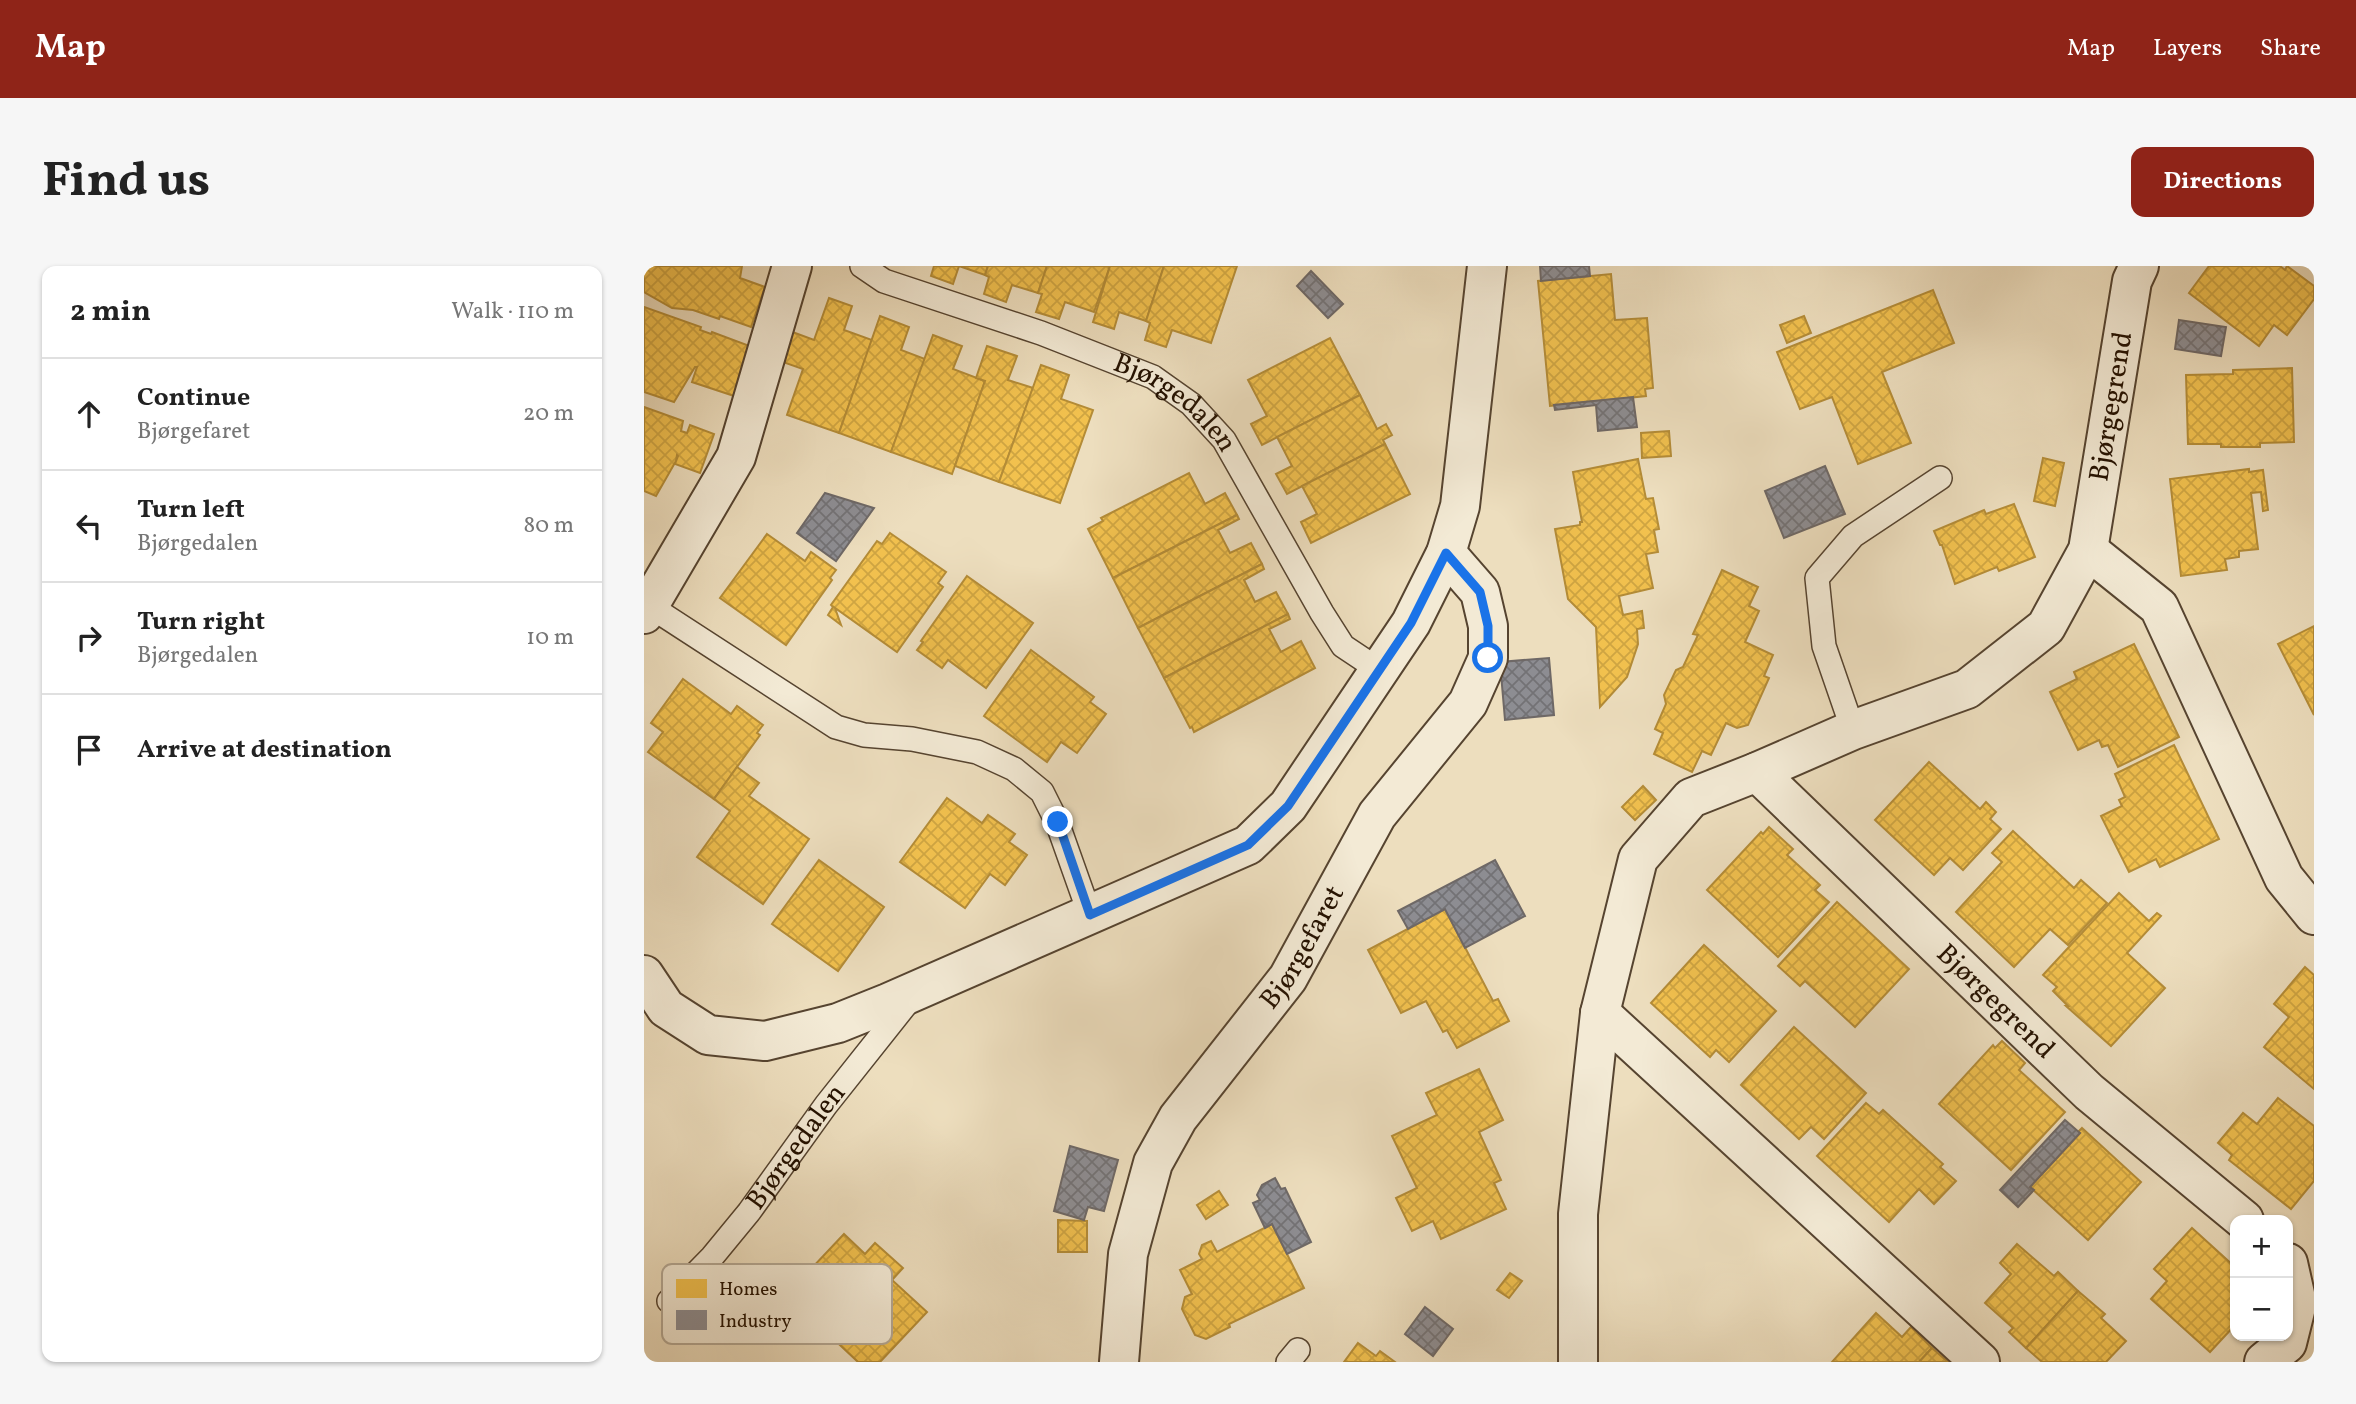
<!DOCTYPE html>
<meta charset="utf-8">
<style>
body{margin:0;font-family:Vollkorn,serif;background:#f6f6f6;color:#222}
.controls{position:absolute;right:21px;bottom:21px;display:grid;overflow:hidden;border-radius:14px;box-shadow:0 2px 5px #0004}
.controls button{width:63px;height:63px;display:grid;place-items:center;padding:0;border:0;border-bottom:2px solid #e0e0e0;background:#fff;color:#222;font:35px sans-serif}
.stop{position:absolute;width:21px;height:21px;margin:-16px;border:5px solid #1a73e8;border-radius:50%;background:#fff}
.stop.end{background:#1a73e8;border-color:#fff;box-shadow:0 2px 7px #0008}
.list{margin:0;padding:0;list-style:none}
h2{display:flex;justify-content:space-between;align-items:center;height:91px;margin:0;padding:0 28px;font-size:30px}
h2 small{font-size:23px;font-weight:400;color:#767676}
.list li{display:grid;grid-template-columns:46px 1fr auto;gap:21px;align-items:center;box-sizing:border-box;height:112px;padding:0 28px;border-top:2px solid #e0e0e0}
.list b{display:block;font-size:26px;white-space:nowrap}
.list p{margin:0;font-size:23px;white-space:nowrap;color:#767676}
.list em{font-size:23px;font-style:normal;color:#767676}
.icon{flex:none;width:38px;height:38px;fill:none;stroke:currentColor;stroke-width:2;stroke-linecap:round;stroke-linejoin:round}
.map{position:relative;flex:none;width:1670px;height:1096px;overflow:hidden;border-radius:14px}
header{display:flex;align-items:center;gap:42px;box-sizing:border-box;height:98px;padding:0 35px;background:#8f2418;color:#fff}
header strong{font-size:33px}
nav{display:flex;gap:38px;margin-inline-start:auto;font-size:24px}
.intro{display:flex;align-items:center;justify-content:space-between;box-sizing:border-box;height:168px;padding:0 42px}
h1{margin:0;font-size:49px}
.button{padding:18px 32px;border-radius:14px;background:#8f2418;color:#fff;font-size:24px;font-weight:700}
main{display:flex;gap:42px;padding:0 42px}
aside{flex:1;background:#fff;border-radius:14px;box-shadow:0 2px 5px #0004}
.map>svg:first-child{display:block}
.homes{fill:url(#homes-cross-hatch);stroke:#b48c37;stroke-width:2}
.industry{fill:url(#industry-cross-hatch);stroke:#6e6866;stroke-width:2}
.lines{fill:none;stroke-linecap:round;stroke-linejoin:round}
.lane-casing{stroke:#564430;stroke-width:26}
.street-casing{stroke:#564430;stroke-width:42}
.lane{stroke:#f3ead5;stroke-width:23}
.street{stroke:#f3ead5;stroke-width:38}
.route{stroke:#1a73e8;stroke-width:9}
.labels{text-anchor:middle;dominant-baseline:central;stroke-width:7;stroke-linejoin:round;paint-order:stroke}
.street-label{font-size:28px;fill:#241100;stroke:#f3ead5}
.key{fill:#f3ead5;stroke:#b5a995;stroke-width:2}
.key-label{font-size:19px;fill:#241100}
</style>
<header>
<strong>Map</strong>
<nav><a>Map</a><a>Layers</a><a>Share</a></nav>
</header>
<div class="intro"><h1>Find us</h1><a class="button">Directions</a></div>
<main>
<aside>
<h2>2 min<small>Walk · 110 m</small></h2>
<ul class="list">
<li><svg class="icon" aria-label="ahead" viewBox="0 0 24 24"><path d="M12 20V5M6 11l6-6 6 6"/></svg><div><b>Continue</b><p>Bjørgefaret</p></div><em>20 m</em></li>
<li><svg class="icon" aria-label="left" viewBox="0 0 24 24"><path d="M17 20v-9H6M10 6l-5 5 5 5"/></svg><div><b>Turn left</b><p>Bjørgedalen</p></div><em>80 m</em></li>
<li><svg class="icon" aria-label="right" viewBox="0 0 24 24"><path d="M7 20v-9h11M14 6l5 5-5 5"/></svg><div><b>Turn right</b><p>Bjørgedalen</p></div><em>10 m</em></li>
<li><svg class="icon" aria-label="arrive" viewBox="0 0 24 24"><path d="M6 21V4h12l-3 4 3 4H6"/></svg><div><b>Arrive at destination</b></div></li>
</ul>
</aside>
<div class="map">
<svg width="1670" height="1096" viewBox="0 0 1670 1096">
<defs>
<pattern id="homes-cross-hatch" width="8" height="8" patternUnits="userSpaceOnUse" patternTransform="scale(1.75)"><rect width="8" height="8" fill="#f2c14e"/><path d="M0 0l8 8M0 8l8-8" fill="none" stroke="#cfa542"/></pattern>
<pattern id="industry-cross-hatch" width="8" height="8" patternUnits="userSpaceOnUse" patternTransform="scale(1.75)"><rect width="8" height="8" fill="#8d8d92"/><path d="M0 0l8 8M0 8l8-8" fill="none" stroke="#737275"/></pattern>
</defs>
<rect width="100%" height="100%" fill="#eddebe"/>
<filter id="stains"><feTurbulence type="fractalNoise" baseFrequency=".00286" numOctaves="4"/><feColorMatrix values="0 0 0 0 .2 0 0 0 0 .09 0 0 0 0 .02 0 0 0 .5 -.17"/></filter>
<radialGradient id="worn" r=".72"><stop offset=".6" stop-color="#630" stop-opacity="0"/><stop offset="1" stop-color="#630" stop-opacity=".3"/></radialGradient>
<g class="homes">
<polygon points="0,0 98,0 96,12 121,21 107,61 76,50 75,53 49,44 28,42 0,26"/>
<polygon points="290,0 344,0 341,9 315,0 309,18 287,10"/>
<polygon points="344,0 403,0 394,27 368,19 362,36 340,28 345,11 341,9"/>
<polygon points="403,0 466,0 450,46 421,36 415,53 392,46 398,28 394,27"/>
<polygon points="466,0 520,0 502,55 475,46 470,63 449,56"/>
<polygon points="520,0 593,0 567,77 528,64 522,81 501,74 506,57 502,55"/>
<polygon points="1565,0 1636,0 1641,4 1643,0 1670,20 1670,33 1643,69 1630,59 1615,80 1545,27"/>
<polygon points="967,8 971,54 1003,52 1009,122 1001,123 1002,130 906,140 894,15"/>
<polygon points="1289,24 1310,77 1238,106 1267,177 1214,198 1188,131 1156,143 1133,86"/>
<polygon points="185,32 208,40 200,64 228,74 195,167 143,149 159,103 136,95 146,65 170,74"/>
<polygon points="0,41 57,61 56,64 67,68 68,66 111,82 93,131 48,116 53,101 51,101 30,136 0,126"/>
<polygon points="236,50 265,61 257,84 281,93 247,186 195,167"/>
<polygon points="1160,50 1167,67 1143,77 1136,59"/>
<polygon points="289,69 318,80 309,103 341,115 308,208 247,186"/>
<polygon points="686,72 716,129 618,179 607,158 623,150 604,114"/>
<polygon points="343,80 373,90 364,114 389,122 355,216 311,200 341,115 332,112"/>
<polygon points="397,99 425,109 417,133 449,144 416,237 355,216"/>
<polygon points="1648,102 1650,176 1616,177 1616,181 1577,181 1577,178 1544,178 1542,109 1589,108 1589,104"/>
<polygon points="716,129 733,163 742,158 748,169 739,174 741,178 643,228 632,208 648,200 633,171"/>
<polygon points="0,141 39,155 37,165 43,167 46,159 70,168 56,207 31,198 34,190 33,189 32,195 12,230 0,225"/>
<polygon points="1025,165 1027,190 998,192 997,167"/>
<polygon points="741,178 766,228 667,277 657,256 673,248 658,220"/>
<polygon points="1399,192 1420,197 1411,240 1390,235"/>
<polygon points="994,193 1002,233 1009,232 1015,263 1010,264 1014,286 1002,288 1009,322 975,330 979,349 998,345 1000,362 993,363 994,378 983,411 956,441 952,361 924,333 911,263 936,259 936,256 938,256 929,206"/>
<polygon points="1605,203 1605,206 1619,204 1624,244 1619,245 1617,226 1607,227 1614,283 1595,285 1595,291 1581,293 1583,304 1537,310 1526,213"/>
<polygon points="545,207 561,238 581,227 593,249 469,312 444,263 459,255 457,252"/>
<polygon points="1370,238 1391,291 1355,305 1353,301 1311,318 1298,279 1296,279 1290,265 1340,244 1342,248"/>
<polygon points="593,249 595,253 574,264 586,287 607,277 618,298 494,362 469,312"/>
<polygon points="246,267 302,306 294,317 299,321 253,386 191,342 197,359 184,349 189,341 187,339 233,275 238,278"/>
<polygon points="123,268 161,295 167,286 192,304 186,312 188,314 142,379 76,332"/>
<polygon points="618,298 620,303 600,314 611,336 632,326 644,348 520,412 494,362"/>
<polygon points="1078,304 1114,321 1105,340 1115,345 1101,376 1129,389 1120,410 1125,412 1104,459 1093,462 1082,457 1067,489 1058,485 1048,506 1010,488 1019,467 1011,463 1022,438 1020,429 1032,404 1039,401 1054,369 1049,368"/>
<polygon points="323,310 389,357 342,422 304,394 298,402 273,384 279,376 277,375"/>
<polygon points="644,348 646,353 625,363 637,386 657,375 671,402 550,466 548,461 546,462 520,412"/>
<polygon points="1670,360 1670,449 1634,378"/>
<polygon points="1490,378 1535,471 1474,501 1464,479 1458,481 1455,474 1434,484 1406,426 1433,413 1430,406"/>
<polygon points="387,384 450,431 446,436 462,448 433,487 417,476 403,496 340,450"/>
<polygon points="39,413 87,448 93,440 119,459 113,467 116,469 70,533 4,486 19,466 7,457"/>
<polygon points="1530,479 1575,573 1516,601 1512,593 1485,606 1457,550 1478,540 1475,534 1481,531 1471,508"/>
<polygon points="1285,496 1336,543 1342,536 1352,546 1346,553 1357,563 1319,604 1306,592 1290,609 1231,554"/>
<polygon points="93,501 115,517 105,530 165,573 119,638 53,591 86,545 70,533"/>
<polygon points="999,520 1012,534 991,554 978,541"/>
<polygon points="303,532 338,557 344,549 371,568 365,576 383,589 361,619 346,608 321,642 256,596"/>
<polygon points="1125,561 1149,583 1143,589 1176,619 1171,624 1185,636 1134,691 1063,624 1117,566 1119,568"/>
<polygon points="1369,565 1430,622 1437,614 1463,637 1424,679 1406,663 1370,701 1312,646 1358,596 1348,587"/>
<polygon points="175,594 240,641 194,705 128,658"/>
<polygon points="1475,627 1505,655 1513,647 1517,650 1483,687 1521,722 1467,780 1422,740 1424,740 1409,725 1413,721 1399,709"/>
<polygon points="1193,636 1265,703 1211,761 1161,715 1156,720 1134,700"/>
<polygon points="801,643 849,735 854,733 865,755 813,782 803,764 799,766 782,735 757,747 724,684"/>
<polygon points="1060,679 1132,745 1085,796 1072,784 1066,791 1007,737"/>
<polygon points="1661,701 1670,709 1670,823 1620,781 1645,751 1630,738"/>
<polygon points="1150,761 1222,827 1180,873 1167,861 1155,873 1097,819"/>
<polygon points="1358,775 1381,797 1375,804 1421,846 1367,904 1295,838 1349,779 1351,782"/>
<polygon points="835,803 859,854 835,866 857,914 850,917 862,943 797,973 789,955 768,965 752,932 773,922 748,870 793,849 782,827"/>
<polygon points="1634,832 1670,860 1670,915 1647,943 1585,894 1588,889 1574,877 1599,847 1613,858"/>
<polygon points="1222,837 1235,848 1239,844 1299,898 1296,901 1312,915 1290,938 1275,923 1245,956 1173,890"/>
<polygon points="1438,862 1497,916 1444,974 1386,921 1436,867 1434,866"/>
<polygon points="575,925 584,939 562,953 553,939"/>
<polygon points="414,954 443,955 443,986 414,986"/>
<polygon points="628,958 660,1022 585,1058 586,1061 562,1073 551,1069 538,1043 541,1031 548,1028 536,1004 558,993 555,988 558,979 567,975 573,986"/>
<polygon points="1548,962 1591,1001 1591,1059 1566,1086 1507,1033 1523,1015 1510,1003"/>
<polygon points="200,968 221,988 231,977 259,1002 248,1014 283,1046 236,1096 214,1096 183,1067 189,1060 148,1023"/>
<polygon points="1373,978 1410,1010 1414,1006 1434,1025 1382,1082 1365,1066 1369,1062 1341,1037 1367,1008 1356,997"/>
<polygon points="866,1007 878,1015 865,1032 853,1024"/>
<polygon points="1434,1025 1461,1048 1457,1052 1482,1075 1462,1096 1398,1096 1382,1082"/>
<polygon points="1232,1047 1258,1071 1267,1061 1288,1082 1275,1096 1188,1096"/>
<polygon points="714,1077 732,1090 736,1085 751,1096 700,1096"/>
<polygon points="1288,1082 1304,1096 1275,1096"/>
</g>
<g class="industry">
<polygon points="896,0 945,0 946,10 897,15"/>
<polygon points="667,5 699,38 684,52 653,20"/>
<polygon points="1535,54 1582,61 1577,90 1531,83"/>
<polygon points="989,131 993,161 954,165 952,139 911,144 910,139"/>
<polygon points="1181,200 1201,248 1140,272 1121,225"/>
<polygon points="181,227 230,242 192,295 153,267"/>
<polygon points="905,392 910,449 861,454 856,396"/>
<polygon points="851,594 881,650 821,682 801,643 764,663 754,645"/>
<polygon points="1421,854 1436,867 1386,921 1390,924 1374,941 1356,924"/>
<polygon points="426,880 474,894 460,945 444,941 440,954 410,945"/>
<polygon points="631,912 637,923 641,922 667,976 643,988 628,958 621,962 609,937 616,934 613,929 618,919"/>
<polygon points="781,1041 809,1063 789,1090 761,1068"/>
</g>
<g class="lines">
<g class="lane-casing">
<g id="lane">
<path id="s1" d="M218,0L240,15L397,67L509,111L547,138L580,174L678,347L699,380L735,404"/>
<polyline points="4,339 192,461 220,469 268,473 333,486 370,503 398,526 413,556 446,649"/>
<polyline points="1209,464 1180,380 1173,312 1209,270 1296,212"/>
<path id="s2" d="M25,1035L68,991L105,946L182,839L267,732"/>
<polyline points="644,1096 654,1084"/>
</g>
</g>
<g class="street-casing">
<g id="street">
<polyline points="1444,284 1515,341 1640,612 1670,649"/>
<polyline points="0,348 92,191 148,0"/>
<path id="s3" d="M1113,506L1445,826L1600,954"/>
<polyline points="0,709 22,742 64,769 121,775 194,757 244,737 604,579 644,540 767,357 802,287 816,240 843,0"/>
<polyline points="956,747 1336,1096"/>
<path id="s4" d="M475,1096L484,988L509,897L534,852L644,712L733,549L824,437L844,392V360L836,326L802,287"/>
<path id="s5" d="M934,1096V948L956,747L994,593L1047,532L1113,506L1209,464L1323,423L1402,361L1444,284L1488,15L1495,0"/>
<polyline points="1620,1096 1643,1077 1653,1037 1644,997"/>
</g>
</g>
<use href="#lane" class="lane"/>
<use href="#street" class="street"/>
</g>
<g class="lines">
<polyline class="route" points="414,556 446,649 604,579 644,540 767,357 802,287 836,326 844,360 844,392"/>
</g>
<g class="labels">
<g class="street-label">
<text stroke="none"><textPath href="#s5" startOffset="1220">Bjørgegrend</textPath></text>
<text stroke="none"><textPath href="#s1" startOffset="345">Bjørgedalen</textPath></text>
<text stroke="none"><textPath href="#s4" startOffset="466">Bjørgefaret</textPath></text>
<text stroke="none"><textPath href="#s3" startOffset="331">Bjørgegrend</textPath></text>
<text stroke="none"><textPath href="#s2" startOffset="200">Bjørgedalen</textPath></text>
</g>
</g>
<rect x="18" y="998" width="230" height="80" rx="10" class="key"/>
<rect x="32" y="1013" width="31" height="19" fill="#f2c14e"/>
<rect x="32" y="1044" width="31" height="20" fill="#8d8d92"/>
<g class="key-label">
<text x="75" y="1029">Homes</text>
<text x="75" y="1061">Industry</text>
</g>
<rect width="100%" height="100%" filter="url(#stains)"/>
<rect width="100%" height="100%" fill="url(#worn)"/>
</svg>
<div class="controls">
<button>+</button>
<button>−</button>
</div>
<div class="stop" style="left:844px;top:392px"></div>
<div class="stop end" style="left:414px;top:556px"></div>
</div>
</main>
